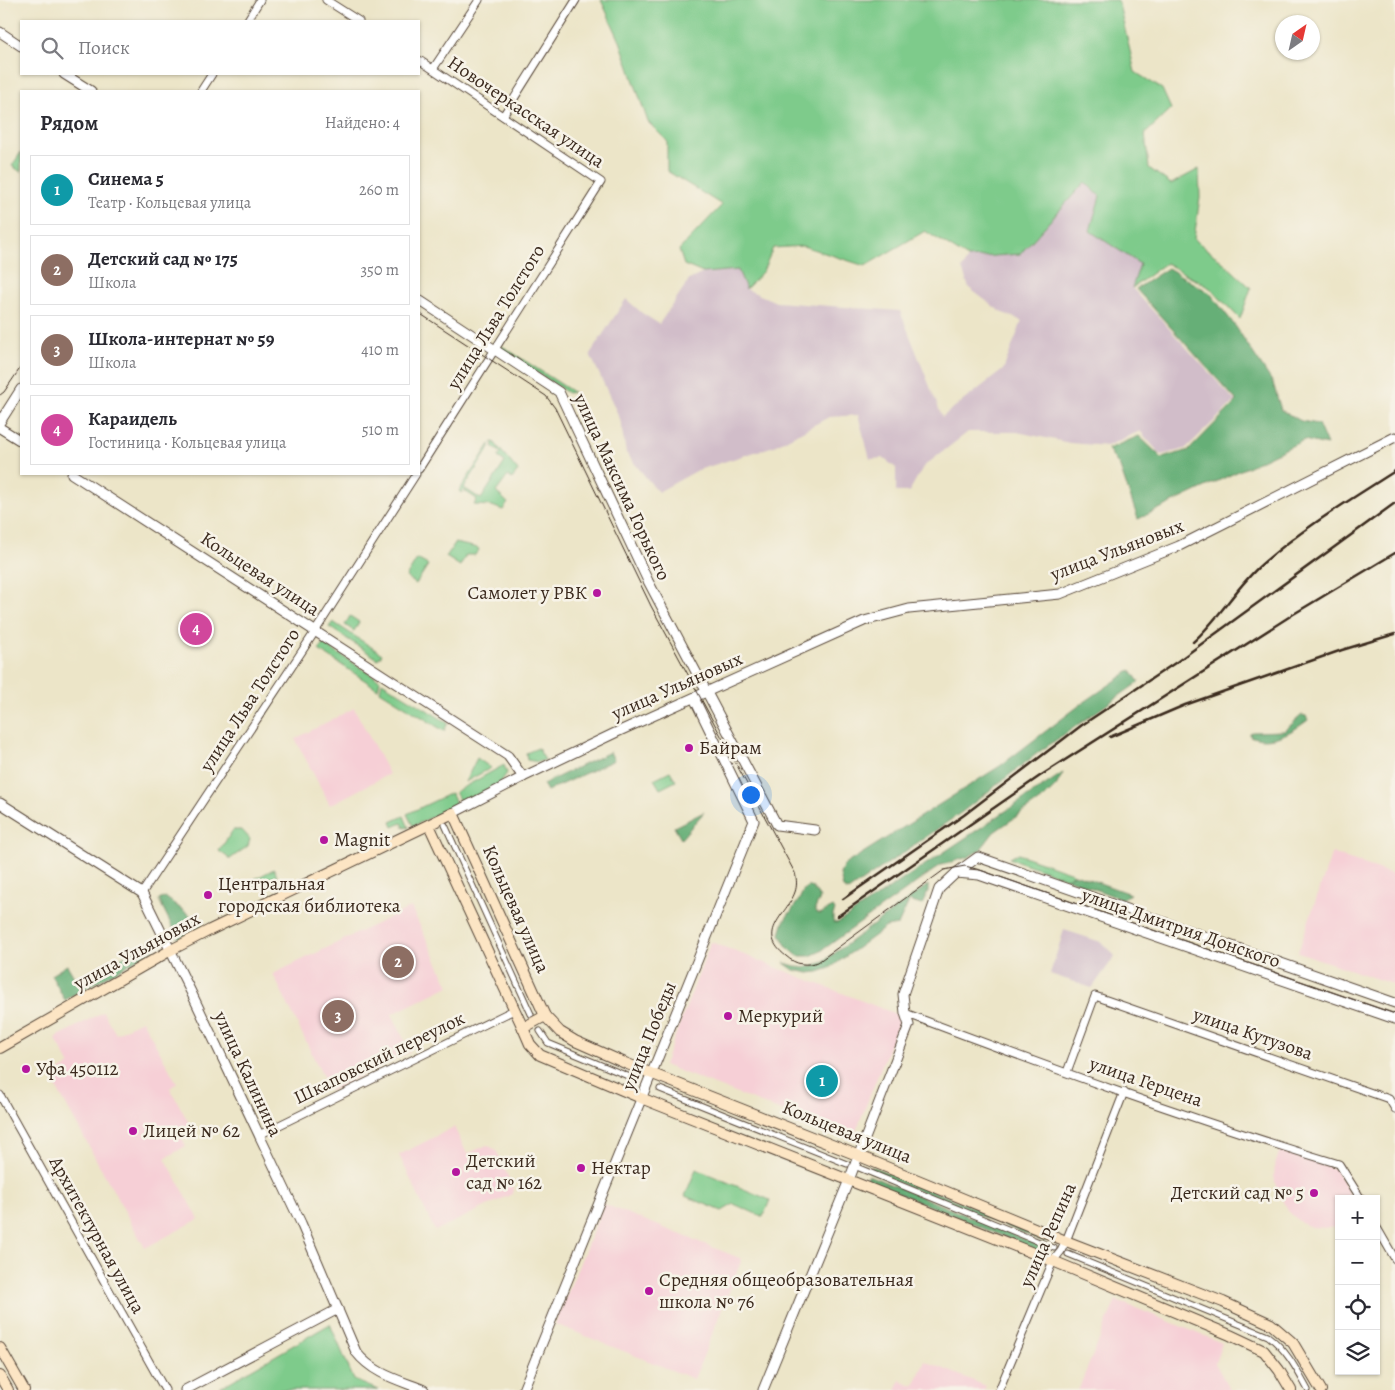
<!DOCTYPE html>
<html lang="ru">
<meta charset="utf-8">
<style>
body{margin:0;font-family:Alegreya,serif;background:#f2f2f3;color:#2b2b33}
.controls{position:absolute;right:15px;bottom:15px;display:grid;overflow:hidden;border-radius:0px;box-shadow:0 1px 4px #0004}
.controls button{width:45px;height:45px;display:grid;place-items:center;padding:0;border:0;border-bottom:1px solid #e1e1e2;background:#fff;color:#2b2b33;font:25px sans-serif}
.compass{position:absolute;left:1275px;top:15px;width:45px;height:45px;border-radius:50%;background:#fff;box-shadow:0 1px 4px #0004;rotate:34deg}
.you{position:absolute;left:750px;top:794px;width:18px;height:18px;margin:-12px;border:4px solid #fff;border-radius:50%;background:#1a73e8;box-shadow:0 0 0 8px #1a73e833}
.badge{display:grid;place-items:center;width:32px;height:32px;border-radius:50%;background:#d93025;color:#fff;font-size:16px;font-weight:700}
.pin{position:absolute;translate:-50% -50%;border:2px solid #fff;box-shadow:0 1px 5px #0006}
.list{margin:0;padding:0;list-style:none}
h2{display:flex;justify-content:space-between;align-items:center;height:65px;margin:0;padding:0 20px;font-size:21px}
h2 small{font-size:16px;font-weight:400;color:#7c7c81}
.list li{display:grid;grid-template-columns:32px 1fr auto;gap:15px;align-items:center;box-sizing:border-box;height:70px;margin:0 10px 10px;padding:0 10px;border:1px solid #e1e1e2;border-radius:0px}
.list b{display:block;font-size:19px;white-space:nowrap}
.list p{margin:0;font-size:16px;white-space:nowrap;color:#7c7c81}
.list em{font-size:16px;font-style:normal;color:#7c7c81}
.icon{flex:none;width:28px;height:28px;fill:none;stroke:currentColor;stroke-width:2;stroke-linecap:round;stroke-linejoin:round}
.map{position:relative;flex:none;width:1395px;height:1390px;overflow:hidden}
.search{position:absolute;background:#fff;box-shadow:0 1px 4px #0004;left:20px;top:20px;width:400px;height:55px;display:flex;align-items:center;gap:12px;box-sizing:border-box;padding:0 18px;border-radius:0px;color:#7c7c81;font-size:19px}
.panel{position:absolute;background:#fff;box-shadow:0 1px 4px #0004;left:20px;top:90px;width:400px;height:385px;border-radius:0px}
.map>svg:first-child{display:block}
.built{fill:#f6cfd6}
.industrial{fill:#d1bdc9}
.green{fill:#7ecb8b;stroke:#5c7a54}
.forest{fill:#66af77;stroke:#506c4a}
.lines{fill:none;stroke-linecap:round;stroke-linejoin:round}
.pedestrian-casing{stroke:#564638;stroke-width:7}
.minor-casing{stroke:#564638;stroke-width:9}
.tertiary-casing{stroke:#564638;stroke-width:11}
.secondary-casing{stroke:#564638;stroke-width:12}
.pedestrian{stroke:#fff;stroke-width:5}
.minor{stroke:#fff;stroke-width:7}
.tertiary{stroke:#fff;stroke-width:9}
.secondary{stroke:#fce5c4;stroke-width:10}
.tram{stroke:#3b2a1e;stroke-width:1}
.rail{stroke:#3b2a1e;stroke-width:2.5}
.poi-dot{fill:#b5179e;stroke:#f7f3e8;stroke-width:2}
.labels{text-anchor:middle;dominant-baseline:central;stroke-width:5;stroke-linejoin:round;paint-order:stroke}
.street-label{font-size:19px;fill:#3b2a1e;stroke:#f7f3e8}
.poi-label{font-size:19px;fill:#3b2a1e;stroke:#f7f3e8;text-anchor:start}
</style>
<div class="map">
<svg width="1395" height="1390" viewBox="0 0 1395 1390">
<rect width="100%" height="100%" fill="#f7f3e8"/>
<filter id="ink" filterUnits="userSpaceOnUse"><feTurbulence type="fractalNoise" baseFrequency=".02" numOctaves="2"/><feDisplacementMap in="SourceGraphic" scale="10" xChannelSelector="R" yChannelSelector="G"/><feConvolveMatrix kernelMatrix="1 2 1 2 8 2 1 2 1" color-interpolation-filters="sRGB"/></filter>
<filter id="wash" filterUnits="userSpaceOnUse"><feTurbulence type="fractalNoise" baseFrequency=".0096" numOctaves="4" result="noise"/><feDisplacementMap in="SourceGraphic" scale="20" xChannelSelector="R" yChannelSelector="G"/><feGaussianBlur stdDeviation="1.12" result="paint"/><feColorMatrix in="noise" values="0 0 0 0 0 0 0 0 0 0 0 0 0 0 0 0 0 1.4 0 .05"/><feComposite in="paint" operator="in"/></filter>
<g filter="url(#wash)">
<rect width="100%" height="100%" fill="#ece5c8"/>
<g class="built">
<polygon points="354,708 389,774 330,805 295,739"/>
<polygon points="1332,853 1395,875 1395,985 1298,952"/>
<polygon points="411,907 449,986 392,1014 410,1052 330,1091 273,974"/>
<polygon points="711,942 901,1016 853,1139 664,1065"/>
<polygon points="103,1012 116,1034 142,1020 177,1083 170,1088 191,1127 179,1134 186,1146 165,1158 199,1219 145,1248 50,1076 70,1065 55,1038"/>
<polygon points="454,1127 467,1154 487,1145 496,1150 513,1188 512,1194 435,1231 399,1155"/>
<polygon points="1280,1150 1335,1169 1353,1199 1339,1199 1339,1227 1326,1228 1311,1227 1301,1223 1288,1211 1276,1188 1274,1175 1275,1165"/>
<polygon points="604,1204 742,1259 694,1379 555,1324"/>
<polygon points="1116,1300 1222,1343 1215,1363 1230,1390 1078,1390"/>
<polygon points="925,1361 986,1386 984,1390 896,1390 900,1380 914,1386"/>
</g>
<g class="industrial">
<polygon points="1085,182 1100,196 1090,231 1141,264 1132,288 1235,401 1185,449 1161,455 1140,431 1107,446 1070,443 1017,432 968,432 923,467 909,492 896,492 896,468 883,458 870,459 858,415 829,417 774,446 698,470 658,492 626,453 620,419 590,354 626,299 642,313 659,324 689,280 703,273 738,270 746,289 776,302 900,311 942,417 1003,370 1022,321 1001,312 969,288 962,269 968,258 1020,254"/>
<polygon points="1064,930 1101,942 1115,956 1092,988 1050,974"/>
</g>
<g class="green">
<polygon points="601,0 1118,0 1135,72 1162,89 1171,109 1145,134 1149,168 1171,184 1199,169 1200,197 1194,239 1224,263 1251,288 1240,319 1210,288 1166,263 1132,288 1140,264 1090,231 1100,196 1085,182 1020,254 968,258 925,231 865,266 803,246 773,248 763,271 746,289 738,270 703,273 684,265 679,250 722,205 667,171 667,141 648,122 620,41"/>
<polygon points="21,152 21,172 12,166"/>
<polygon points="502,346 573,392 568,393 500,349"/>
<polygon points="492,442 494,442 518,471 512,479 508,476 496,492 508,503 503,510 492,506 474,505 477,499 463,490 461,493 459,491 490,444 490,447 464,488 481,499 505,462 498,457 501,453 493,447"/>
<polygon points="455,543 478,548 479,550 475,555 466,555 460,566 446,557"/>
<polygon points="417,559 428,565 416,584 406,577"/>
<polygon points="350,616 359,622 354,631 345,625"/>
<polygon points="333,622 382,654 378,659 329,627"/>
<polygon points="323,644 380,680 378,689 319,650"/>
<polygon points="382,682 448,723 444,731 380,691"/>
<polygon points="538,748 545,760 538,762 527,760 526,753"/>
<polygon points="477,758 491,768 465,782"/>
<polygon points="504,765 507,773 500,783 461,803 455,792"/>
<polygon points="670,771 676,781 660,789 654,779"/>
<polygon points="451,793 457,805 413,826 407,814"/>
<polygon points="404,816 409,828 404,827 402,823 393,827 391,822"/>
<polygon points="233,830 242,830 250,839 248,846 230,859 219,851"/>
<polygon points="1018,854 1075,874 1066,878 1009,858"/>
<polygon points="274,869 277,875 252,888 249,882"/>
<polygon points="696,1169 770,1200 763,1217 734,1204 722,1211 685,1196"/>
<polygon points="330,1324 354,1380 378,1390 216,1390"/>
</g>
<g class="forest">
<polygon points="1168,268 1210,293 1236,327 1273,383 1281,410 1301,421 1318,424 1327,445 1304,440 1138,519 1120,467 1108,449 1139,436 1162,458 1189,450 1237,401 1136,289"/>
<polygon points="1131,670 1139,682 1039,752 962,812 848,891 843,888 840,874 844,865 1000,766 1080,705"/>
<path d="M1302,715L1306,716L1308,720C1292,732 1270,745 1250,736V733L1252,732L1284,731Z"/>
<polygon points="610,752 614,760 547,791 543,784"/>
<polygon points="1063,773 1056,786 1045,797 994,832 980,850 968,857 941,865 821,951 810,956 798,956 787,947 780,934 784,921 799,900 804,889 808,887 812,887 820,898 815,909 816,913 820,914 833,907 835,910 833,915 833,922 836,923 839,922"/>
<polygon points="704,812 681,839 674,827"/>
<polygon points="1075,874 1130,894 1121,899 1066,878"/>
<polygon points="928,885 928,891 922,905 909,901 898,925 886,927 830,968 818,972 809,973 794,970 784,963 803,968 821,963"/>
<polygon points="165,897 203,925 178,938 159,900"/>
<polygon points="149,942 154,950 65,1000 51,975 67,965 77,982"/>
<polygon points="871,1166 1047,1237 1045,1242 869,1171"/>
<polygon points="868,1175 1043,1247 1041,1252 866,1180"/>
</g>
</g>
<g filter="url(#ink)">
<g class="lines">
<g class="pedestrian-casing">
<g id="pedestrian">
<polyline points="445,825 531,1014"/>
<polyline points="540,1031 548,1043 635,1079"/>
<polyline points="660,1089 847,1164"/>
<polyline points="859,1168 1054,1248"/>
<path d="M1068,1254L1268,1336C1287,1350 1297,1370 1308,1390"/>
</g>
</g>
<g class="minor-casing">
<g id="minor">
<polyline points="326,0 359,21"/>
<polyline points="247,21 260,0"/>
<polyline points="419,60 601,182 419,469"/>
<polyline points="433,69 479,0"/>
<polyline points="201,91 212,74"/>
<polyline points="503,116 576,0"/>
<polyline points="142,893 316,630 416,474"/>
<path d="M905,1013C1048,1067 1193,1120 1339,1164L1361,1199"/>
<polyline points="1067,1072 1095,996 1389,1099 1395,1109"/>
<polyline points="0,1095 165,1390"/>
<polyline points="259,1135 514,1010"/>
<polyline points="1376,1226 1395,1259"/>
<polyline points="999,1390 1053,1261 1061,1251 1066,1241 1124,1092"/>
</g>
</g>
<g class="tertiary-casing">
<g id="tertiary">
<polyline points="0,32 21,46"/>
<polyline points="64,74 91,91"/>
<polyline points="419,300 559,392 648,581 777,825 815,830"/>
<polyline points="0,422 21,389"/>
<polyline points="0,428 21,441"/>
<polyline points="72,474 508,756 523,777"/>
<path d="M0,803L142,893L191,992L301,1223L356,1352C373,1374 399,1380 424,1390"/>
<polyline points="453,813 523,777 615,733 864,621 909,609 1060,594 1179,546 1395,437"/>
<polyline points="956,873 979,875 1395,1019"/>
<polyline points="185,1390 338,1309"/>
<polyline points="523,1390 754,821 694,698"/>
<polyline points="763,1390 849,1180 909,1025 905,1013 903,994 939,889 956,873 978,857 1395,1003"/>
</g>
</g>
<g class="secondary-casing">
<g id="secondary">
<polyline points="429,825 523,1028 530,1044 540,1055 641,1098 1053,1261 1230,1335 1264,1351 1279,1370 1291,1390"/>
<polyline points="523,1028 545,1016"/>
<polyline points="0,1048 171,950 210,930 453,813 545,1016 560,1032 575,1041 625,1063 857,1155 1066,1241 1223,1302 1271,1324 1293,1343 1321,1390"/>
<polyline points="0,1348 24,1390"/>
<polyline points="0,1376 8,1390"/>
</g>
</g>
<use href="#pedestrian" class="pedestrian"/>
<use href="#minor" class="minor"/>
<use href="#tertiary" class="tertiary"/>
<use href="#secondary" class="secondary"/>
<g class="tram">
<path d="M419,313L546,396L555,408L651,606L795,873C797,880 797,886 795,892C787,915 755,932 786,956C796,965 806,966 818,962L944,870L965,866L980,870L1395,1014"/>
<polyline points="0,395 4,392 21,367"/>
</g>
<g class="rail">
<path d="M1193,642C1219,619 1236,587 1262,564C1303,528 1350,500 1395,471"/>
<polyline points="1110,737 1185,705 1342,650 1395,634"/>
<polyline points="843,899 964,815 1082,725 1178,661 1395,503"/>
<polyline points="838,916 1040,776 1292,615 1395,553"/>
</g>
</g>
</g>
<g class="poi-dot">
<circle cx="597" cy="593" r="5"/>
<circle cx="689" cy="748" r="5"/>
<circle cx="324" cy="840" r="5"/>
<circle cx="208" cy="895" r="5"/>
<circle cx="728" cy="1016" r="5"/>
<circle cx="26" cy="1069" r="5"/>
<circle cx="133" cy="1131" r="5"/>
<circle cx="581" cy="1168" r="5"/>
<circle cx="456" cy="1172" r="5"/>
<circle cx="1314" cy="1193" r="5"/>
<circle cx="649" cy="1291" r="5"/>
</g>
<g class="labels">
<g class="street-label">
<text transform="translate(526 112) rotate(34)">Новочеркасская улица</text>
<text transform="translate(496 317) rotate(-58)">улица Льва Толстого</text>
<text transform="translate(622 487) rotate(65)">улица Максима Горького</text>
<text transform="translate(1117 550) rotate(-21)">улица Ульяновых</text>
<text transform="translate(260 574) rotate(33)">Кольцевая улица</text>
<text transform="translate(677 686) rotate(-24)">улица Ульяновых</text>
<text transform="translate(250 700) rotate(-57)">улица Льва Толстого</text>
<text transform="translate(516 909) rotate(66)">Кольцевая улица</text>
<text transform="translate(1181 928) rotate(19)">улица Дмитрия Донского</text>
<text transform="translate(137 951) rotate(-29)">улица Ульяновых</text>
<text transform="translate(1253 1034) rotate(19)">улица Кутузова</text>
<text transform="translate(649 1036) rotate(-68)">улица Победы</text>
<text transform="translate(379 1058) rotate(-26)">Шкаповский переулок</text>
<text transform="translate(248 1074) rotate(65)">улица Калинина</text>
<text transform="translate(1146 1082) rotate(19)">улица Герцена</text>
<text transform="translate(847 1132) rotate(22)">Кольцевая улица</text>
<text transform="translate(97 1235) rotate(61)">Архитектурная улица</text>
<text transform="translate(1048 1235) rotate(-66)">улица Репина</text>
</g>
<g class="poi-label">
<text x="587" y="593" text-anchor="end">Самолет у РВК</text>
<text x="699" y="748">Байрам</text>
<text x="334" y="840">Magnit</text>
<text x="218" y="884">Центральная<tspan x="218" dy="22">городская библиотека</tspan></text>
<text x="738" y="1016">Меркурий</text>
<text x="36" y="1069">Уфа 450112</text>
<text x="143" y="1131">Лицей № 62</text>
<text x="466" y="1161">Детский<tspan x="466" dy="22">сад № 162</tspan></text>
<text x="591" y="1168">Нектар</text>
<text x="1304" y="1193" text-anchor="end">Детский сад № 5</text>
<text x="659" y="1280">Средняя общеобразовательная<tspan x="659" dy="22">школа № 76</tspan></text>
</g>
</g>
</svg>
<div class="controls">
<button>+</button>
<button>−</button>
<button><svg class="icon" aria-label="locate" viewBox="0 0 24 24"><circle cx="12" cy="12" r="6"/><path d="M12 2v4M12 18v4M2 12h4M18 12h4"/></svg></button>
<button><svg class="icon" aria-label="layers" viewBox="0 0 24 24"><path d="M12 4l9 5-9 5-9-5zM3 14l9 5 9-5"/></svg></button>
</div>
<svg class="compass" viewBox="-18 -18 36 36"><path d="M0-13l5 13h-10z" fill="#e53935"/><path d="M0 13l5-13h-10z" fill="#7c7c81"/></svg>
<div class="you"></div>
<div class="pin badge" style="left:822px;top:1081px;background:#0f9aa8">1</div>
<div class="pin badge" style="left:398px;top:962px;background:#8d6e63">2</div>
<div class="pin badge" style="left:338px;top:1016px;background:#8d6e63">3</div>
<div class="pin badge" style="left:196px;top:629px;background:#d1479c">4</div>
<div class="search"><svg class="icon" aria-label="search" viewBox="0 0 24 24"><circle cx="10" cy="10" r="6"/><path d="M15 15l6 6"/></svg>Поиск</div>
<section class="panel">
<h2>Рядом<small>Найдено: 4</small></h2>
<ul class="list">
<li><span class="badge" style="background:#0f9aa8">1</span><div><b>Синема 5</b><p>Театр · Кольцевая улица</p></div><em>260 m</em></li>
<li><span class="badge" style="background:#8d6e63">2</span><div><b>Детский сад № 175</b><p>Школа</p></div><em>350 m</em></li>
<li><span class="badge" style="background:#8d6e63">3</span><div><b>Школа-интернат № 59</b><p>Школа</p></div><em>410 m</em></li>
<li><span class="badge" style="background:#d1479c">4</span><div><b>Караидель</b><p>Гостиница · Кольцевая улица</p></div><em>510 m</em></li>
</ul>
</section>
</div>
